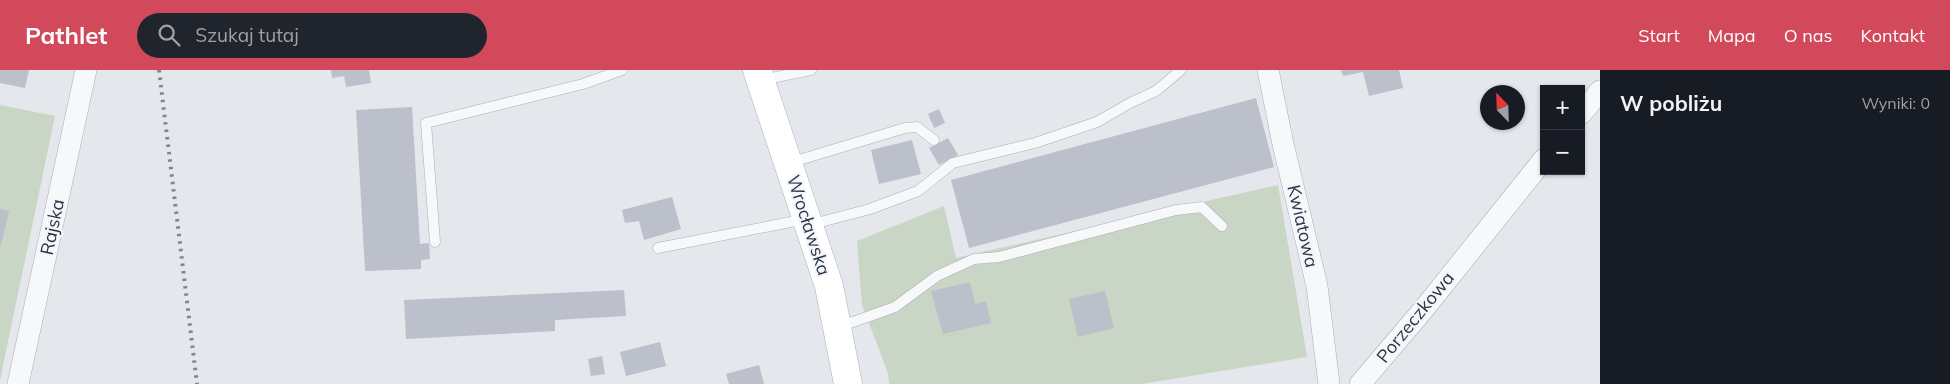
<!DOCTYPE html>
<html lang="pl">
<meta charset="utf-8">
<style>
body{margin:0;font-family:Mulish,sans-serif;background:#20242c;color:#f1f3f6}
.controls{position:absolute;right:15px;top:15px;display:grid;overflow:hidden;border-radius:0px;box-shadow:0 1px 4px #0004}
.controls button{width:45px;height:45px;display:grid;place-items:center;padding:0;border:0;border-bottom:1px solid #363941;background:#171b24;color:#f1f3f6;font:25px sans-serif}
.compass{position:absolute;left:1480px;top:15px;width:45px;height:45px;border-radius:50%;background:#171b24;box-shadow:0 1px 4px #0004;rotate:337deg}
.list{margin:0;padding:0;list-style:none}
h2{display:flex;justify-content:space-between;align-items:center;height:65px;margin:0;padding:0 20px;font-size:21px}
h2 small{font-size:16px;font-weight:400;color:#9ea1a6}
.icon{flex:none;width:28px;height:28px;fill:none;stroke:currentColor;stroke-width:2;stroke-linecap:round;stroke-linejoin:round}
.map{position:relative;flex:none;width:1600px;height:314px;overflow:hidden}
header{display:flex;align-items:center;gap:30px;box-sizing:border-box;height:70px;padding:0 25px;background:#d1495b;color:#fff}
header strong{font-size:24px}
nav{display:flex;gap:28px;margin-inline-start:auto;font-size:18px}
.search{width:350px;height:45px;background:#20242c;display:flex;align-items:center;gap:12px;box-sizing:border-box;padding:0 18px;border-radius:28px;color:#9ea1a6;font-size:19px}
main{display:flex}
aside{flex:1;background:#171b24}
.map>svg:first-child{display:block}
.green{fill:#c9d6c5}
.building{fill:#bbc0ca}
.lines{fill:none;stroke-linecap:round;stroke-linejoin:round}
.service-casing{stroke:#a9aeb7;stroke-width:11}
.minor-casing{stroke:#a9aeb7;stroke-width:22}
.secondary-casing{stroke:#a9aeb7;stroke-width:29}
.service{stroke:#f7f8fa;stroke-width:10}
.minor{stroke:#f7f8fa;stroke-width:21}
.secondary{stroke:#fff;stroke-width:28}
.rail{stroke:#7d8696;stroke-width:4;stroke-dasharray:2.5 5;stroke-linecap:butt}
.labels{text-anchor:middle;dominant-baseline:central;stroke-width:5;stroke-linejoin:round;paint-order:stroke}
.street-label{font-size:18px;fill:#2b3445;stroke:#f4f6f9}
</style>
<header>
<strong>Pathlet</strong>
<div class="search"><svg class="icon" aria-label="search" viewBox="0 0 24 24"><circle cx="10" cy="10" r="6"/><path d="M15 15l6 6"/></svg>Szukaj tutaj</div>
<nav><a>Start</a><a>Mapa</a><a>O nas</a><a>Kontakt</a></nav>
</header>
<main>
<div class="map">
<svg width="1600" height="314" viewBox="0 0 1600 314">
<rect width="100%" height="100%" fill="#e4e7ec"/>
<g class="green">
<polygon points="0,35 55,46 0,310"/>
<polygon points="1278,115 1307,287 1141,314 889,314 888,303 862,235 857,171 944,136 956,188"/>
</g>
<g class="building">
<polygon points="0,0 29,0 25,18 0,13"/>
<polygon points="331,0 369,0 371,13 346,17 344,6 332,8"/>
<polygon points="1341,0 1399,0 1403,18 1369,26 1363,2 1343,6"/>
<polygon points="1256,28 1274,97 969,178 951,110"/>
<polygon points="412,37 420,174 429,173 430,189 421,190 421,199 365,201 356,40"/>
<polygon points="939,39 945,53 934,58 928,44"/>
<polygon points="948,68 958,85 939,95 929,78"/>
<polygon points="912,70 921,104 879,114 871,80"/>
<polygon points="672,127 681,159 644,170 639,151 625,153 622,140"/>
<polygon points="0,139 9,141 1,175 0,175"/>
<polygon points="970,212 975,234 986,231 991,253 943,264 931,221"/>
<polygon points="624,220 626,246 555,250 555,261 406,269 404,230"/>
<polygon points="1105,221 1114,258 1078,267 1069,229"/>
<polygon points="660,272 666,296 626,306 620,282"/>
<polygon points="602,286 605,304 591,306 588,289"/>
<polygon points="759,295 764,314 729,314 726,304"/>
</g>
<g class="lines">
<g class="service-casing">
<g id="service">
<polyline points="761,10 811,0"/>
<polyline points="789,93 905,58 917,57 934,70"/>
<polyline points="809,155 870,139 918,121 953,93 1035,73 1097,52 1130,33 1156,21 1181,0"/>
<polyline points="435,172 426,53 583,14 622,0"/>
<polyline points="658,178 806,149"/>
<polyline points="838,255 853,252 895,237 937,206 974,189 999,187 1176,140 1202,137 1222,156"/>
</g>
</g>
<g class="minor-casing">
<g id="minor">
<polyline points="1268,0 1283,74 1317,216 1329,314"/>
<polyline points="1581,44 1600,21"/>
<polyline points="18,314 86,0"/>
<polyline points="1360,314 1423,240 1544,89"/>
</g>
</g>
<g class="secondary-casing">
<polyline id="secondary" points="757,0 829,216 848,314"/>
</g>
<use href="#service" class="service"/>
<use href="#minor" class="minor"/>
<use href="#secondary" class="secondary"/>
<polyline class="rail" points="159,0 197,314"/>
</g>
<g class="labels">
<g class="street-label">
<text transform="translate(809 155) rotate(72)">Wrocławska</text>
<text transform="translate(1303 156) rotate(77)">Kwiatowa</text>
<text transform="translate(52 157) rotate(-78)">Rajska</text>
<text transform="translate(1415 247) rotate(-51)">Porzeczkowa</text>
</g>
</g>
</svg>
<div class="controls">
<button>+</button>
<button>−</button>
</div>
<svg class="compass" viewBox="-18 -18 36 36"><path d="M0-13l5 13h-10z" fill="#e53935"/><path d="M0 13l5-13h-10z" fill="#9ea1a6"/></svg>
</div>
<aside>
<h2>W pobliżu<small>Wyniki: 0</small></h2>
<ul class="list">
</ul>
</aside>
</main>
